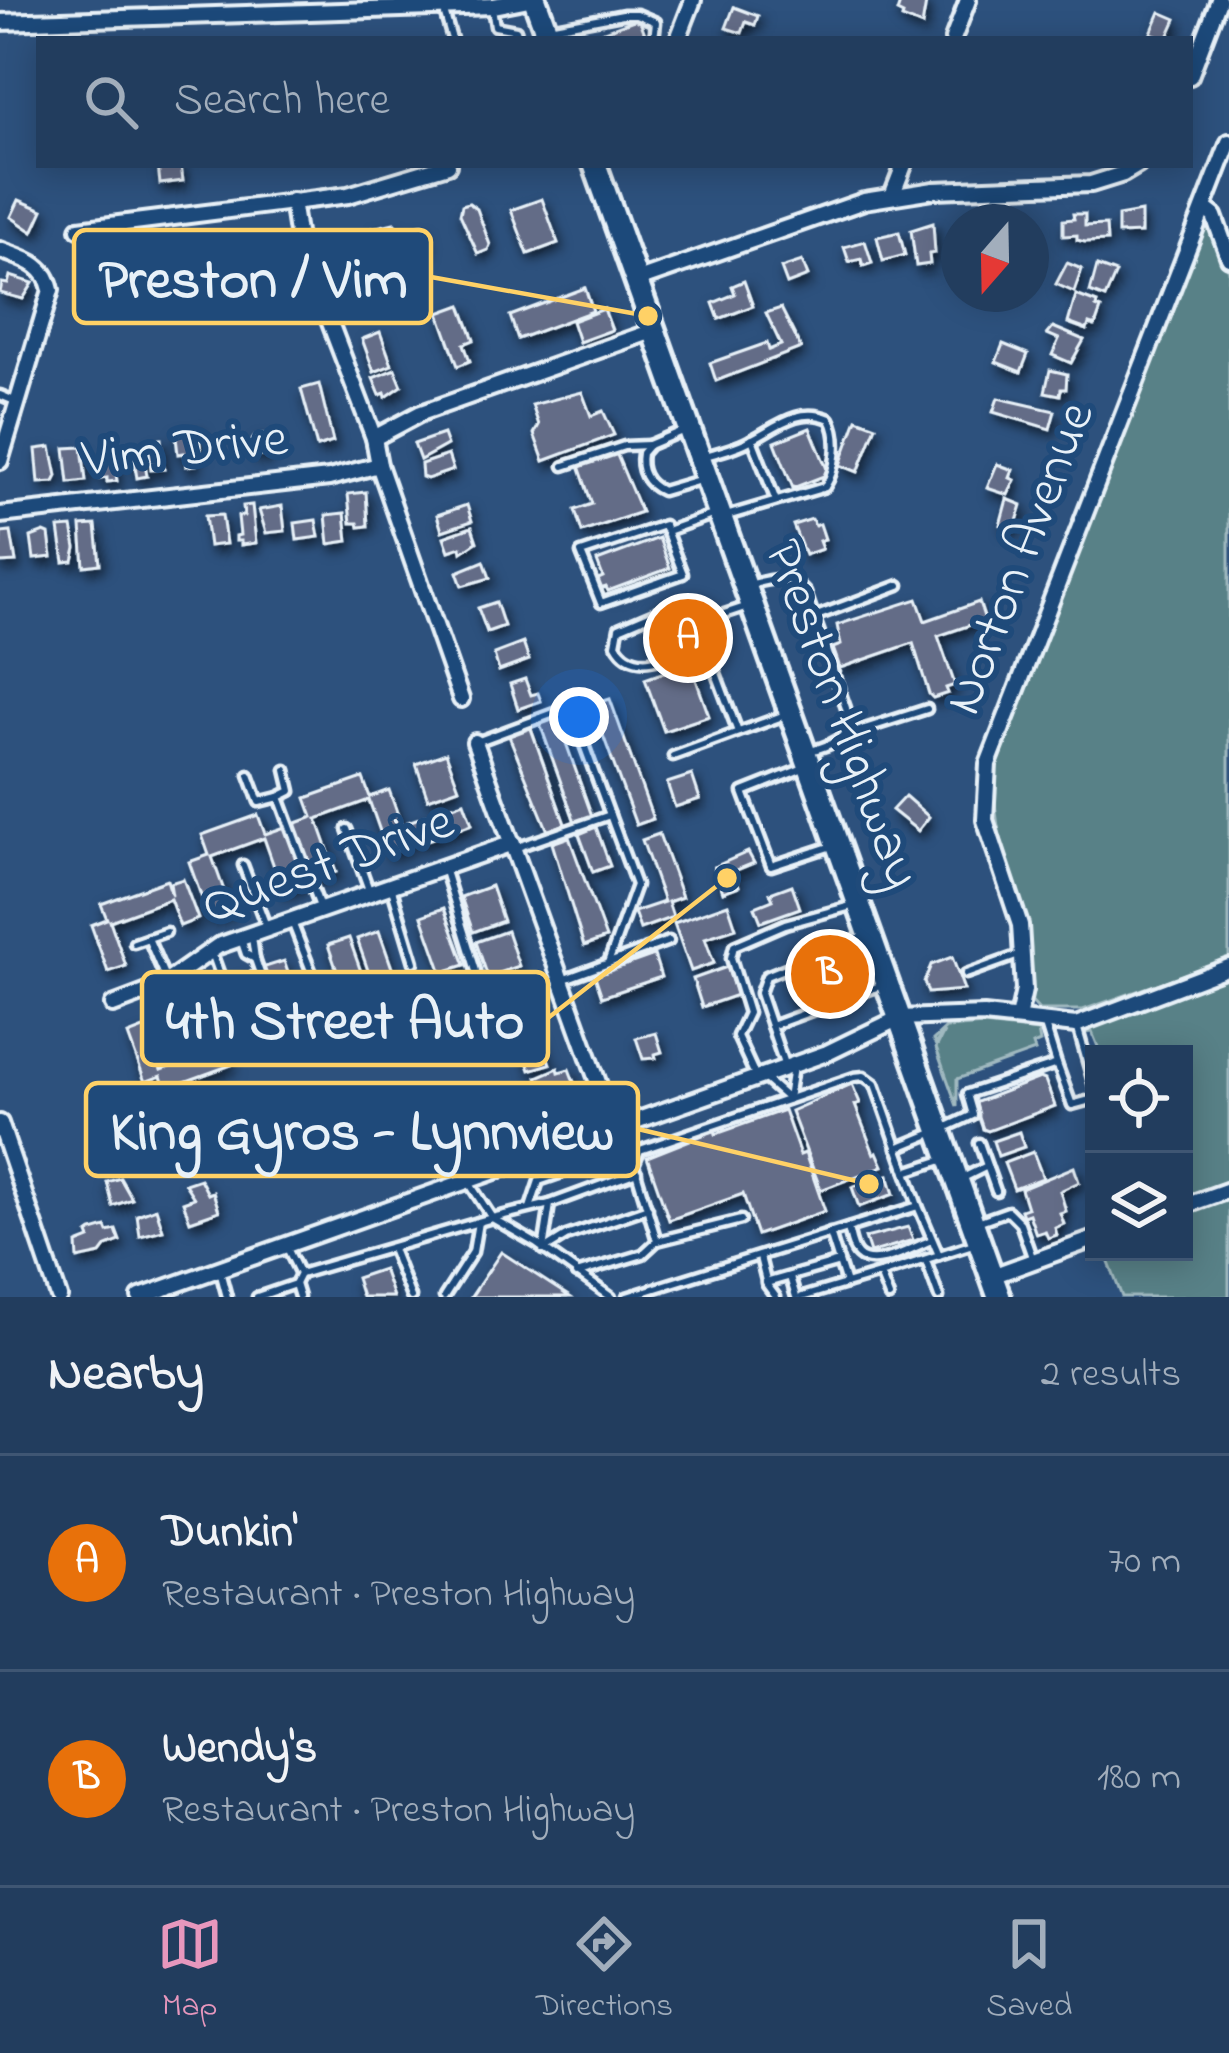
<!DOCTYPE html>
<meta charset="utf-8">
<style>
body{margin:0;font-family:"Indie Flower",sans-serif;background:#2a4464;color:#f1f3f6}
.controls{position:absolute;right:36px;bottom:36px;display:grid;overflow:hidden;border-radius:0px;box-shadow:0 6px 30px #0003}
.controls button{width:108px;height:108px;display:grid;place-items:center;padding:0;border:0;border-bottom:3px solid #3f5673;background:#223d5e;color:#f1f3f6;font:60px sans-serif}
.compass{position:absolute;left:941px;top:204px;width:108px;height:108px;border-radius:50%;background:#223d5e;box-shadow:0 6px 30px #0003;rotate:200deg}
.you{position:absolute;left:579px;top:717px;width:42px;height:42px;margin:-30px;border:9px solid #fff;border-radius:50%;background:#1a73e8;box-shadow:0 0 0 18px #1a73e833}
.badge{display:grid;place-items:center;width:78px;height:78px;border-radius:50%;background:#e797bd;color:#fff;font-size:39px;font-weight:700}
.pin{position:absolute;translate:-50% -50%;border:6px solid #fff;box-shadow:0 3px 12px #0006}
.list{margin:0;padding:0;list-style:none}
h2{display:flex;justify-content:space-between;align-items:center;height:156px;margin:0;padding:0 48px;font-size:51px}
h2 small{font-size:39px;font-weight:400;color:#a2aebc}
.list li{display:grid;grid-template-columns:78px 1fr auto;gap:36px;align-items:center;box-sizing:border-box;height:216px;padding:0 48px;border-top:3px solid #3f5673}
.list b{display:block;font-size:45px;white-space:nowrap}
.list p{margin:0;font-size:39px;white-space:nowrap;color:#a2aebc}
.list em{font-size:39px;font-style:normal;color:#a2aebc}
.icon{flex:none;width:66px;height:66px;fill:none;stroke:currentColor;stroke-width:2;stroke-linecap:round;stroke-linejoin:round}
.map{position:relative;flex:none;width:1229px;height:1297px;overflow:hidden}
.search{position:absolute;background:#223d5e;box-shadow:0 6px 30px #0003;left:36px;right:36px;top:36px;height:132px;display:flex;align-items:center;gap:30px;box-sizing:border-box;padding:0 42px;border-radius:0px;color:#a2aebc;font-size:45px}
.sheet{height:588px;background:#223d5e}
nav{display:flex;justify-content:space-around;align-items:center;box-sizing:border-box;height:168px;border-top:3px solid #3f5673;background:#223d5e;font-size:33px;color:#a2aebc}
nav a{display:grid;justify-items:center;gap:6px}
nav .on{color:#e797bd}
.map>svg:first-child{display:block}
.green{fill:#598187;stroke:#a0b9c0;stroke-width:3}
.building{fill:#646c87;stroke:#e8f1f8;stroke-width:3;filter:url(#shadow)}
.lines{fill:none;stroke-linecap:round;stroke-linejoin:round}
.service-casing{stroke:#e8f1f8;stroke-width:15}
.minor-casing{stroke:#e8f1f8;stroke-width:22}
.primary-casing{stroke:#e8f1f8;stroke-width:30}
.service{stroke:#1f4a7a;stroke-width:6}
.minor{stroke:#1f4a7a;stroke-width:14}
.primary{stroke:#1f4a7a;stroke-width:21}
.labels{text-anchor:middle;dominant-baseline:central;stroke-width:12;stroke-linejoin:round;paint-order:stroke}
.street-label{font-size:54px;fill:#e8f1f8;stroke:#1f4a7a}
.leader{fill:none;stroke:#ffd166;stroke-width:4.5}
.callout-dot{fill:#ffd166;stroke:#1f4a7a;stroke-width:4.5}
.callout{fill:#1f4a7a;stroke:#ffd166;stroke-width:4.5}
.callout-label{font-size:57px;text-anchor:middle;font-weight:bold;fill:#e8f1f8}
</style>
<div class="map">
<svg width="1229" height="1297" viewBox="0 0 1229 1297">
<defs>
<filter id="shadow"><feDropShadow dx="3.5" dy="6" stdDeviation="6" flood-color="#0009"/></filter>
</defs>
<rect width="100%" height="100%" fill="#2d517d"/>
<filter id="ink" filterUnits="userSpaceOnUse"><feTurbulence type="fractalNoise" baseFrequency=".00833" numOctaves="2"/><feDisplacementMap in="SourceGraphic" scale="24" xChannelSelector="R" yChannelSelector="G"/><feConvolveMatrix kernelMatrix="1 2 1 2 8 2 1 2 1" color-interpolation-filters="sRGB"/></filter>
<g filter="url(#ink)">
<g class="green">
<path d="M1210,226L1229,271V959L1083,1010H1039L1029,999C1030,976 1032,954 1028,931C1014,866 987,833 997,762L1203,227Z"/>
<polygon points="1229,972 1229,1185 1184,1202 1184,1054 1101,1054 1092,1032 1083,1033 1082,1027"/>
<polygon points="984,1025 1038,1031 1040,1042 1033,1045 1035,1051 957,1079 957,1106 936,1048 944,1032 935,1044 933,1040 946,1028"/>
<polygon points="1229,1196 1229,1297 1122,1297 1105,1252 1184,1252 1184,1213"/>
</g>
<g class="building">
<polygon points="901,0 926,3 922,26 902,18 903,15 897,12"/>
<polygon points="734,7 758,16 755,25 746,22 742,33 726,28"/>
<polygon points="1160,12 1176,19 1167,39 1151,33"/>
<polygon points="639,18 647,39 592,39 591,36"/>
<polygon points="158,165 181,165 183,181 160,184"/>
<polygon points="542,199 558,243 528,254 511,210"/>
<polygon points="19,200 43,210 33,232 11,217"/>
<polygon points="469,203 477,209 490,245 488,250 478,254 460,214 462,205"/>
<polygon points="1141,212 1141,233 1118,234 1118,216"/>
<polygon points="1073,214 1085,214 1085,226 1106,225 1107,241 1085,242 1077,240 1077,235 1063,236 1063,220 1074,219"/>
<polygon points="394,223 400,231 423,224 428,250 414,254 410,242 395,247 397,257 384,261 372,228"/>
<polygon points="933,223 935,253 929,254 930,264 916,266 911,230"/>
<polygon points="899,232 905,255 883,261 877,237"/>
<polygon points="865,241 872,263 863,266 861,259 849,262 844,247"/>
<polygon points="802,261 808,276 787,284 781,268"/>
<polygon points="1067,263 1082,269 1074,292 1056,284"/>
<polygon points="1097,266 1116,273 1105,298 1090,292"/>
<polygon points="10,276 33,283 23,299 0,293 2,283 8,284"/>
<polygon points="744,281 753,306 719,319 713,303 735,294 732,286"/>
<polygon points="585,288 593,311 518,339 510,316"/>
<polygon points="1076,295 1097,303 1096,307 1101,309 1095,326 1089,324 1087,330 1068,323"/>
<polygon points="461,305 474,340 464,344 470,361 458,366 439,313"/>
<polygon points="781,308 801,348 716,381 710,363 767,343 769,350 781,345 766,313"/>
<polygon points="604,309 612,330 579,342 572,321"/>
<polygon points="1053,327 1084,340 1071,363 1052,355 1059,339 1047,334"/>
<polygon points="380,332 392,365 374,372 362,339"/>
<polygon points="1003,344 1028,354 1021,372 996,362"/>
<polygon points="395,369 402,386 386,397 385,393 380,395 373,378"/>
<polygon points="1050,370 1067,374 1066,389 1061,389 1060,395 1045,392"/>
<polygon points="319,384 333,442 317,447 301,389"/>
<polygon points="582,392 591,416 603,411 614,435 544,461 534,434 539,425 532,405"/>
<polygon points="998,398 1055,411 1050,429 993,412"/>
<polygon points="857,419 876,426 858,472 840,465"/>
<polygon points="198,427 201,450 194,451 196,465 186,466 184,453 178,454 175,429"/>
<polygon points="810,428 829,474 793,488 775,442"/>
<polygon points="443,434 447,445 420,460 414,444"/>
<circle cx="262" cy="445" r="11"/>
<polygon points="161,439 164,469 151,470 148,441"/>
<polygon points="51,447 57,476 54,482 39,483 36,449"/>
<polygon points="82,447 86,481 69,483 65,448"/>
<polygon points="142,447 147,476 137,478 134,460 128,461 126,450"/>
<polygon points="616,453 641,512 582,532 575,510 592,504 579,466"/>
<polygon points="113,454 117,481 107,482 107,478 100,479 97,457"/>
<polygon points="448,455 453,470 427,479 422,477 421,464"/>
<polygon points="997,464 1013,470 1010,478 1015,480 1008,495 987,488"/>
<polygon points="366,492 368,526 359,527 358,523 351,523 348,494"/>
<polygon points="1007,499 1022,505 1014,531 1000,525"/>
<polygon points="252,505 256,543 241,545 241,541 236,541 236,536 240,535 238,516 244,516 243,506"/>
<polygon points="467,505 472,521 442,531 437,515"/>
<polygon points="282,506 285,531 266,533 259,510"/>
<polygon points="345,513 348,541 329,544 326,515"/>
<polygon points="222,515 226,544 209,546 205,516"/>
<polygon points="812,519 815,526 820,524 825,539 819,541 822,549 805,555 793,525"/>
<polygon points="316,520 319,537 297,540 295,523"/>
<polygon points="96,525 100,564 84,566 81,526"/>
<polygon points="72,527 76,548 73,561 64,562 59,528"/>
<polygon points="472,527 477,542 462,552 461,547 449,551 444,537"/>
<polygon points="11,532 16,562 0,563 1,533"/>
<polygon points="44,532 49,534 52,557 34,559 31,537"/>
<polygon points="659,538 670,568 608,591 606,587 600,589 596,580 603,577 597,561"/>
<polygon points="484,561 490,578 462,586 457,572"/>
<polygon points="917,599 925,621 979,602 985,620 938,636 955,685 946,688 948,693 933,698 929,694 913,643 840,668 833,648 841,645 837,625"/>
<polygon points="496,602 504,626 487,632 478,608"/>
<polygon points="523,643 529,660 499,671 494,654"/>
<polygon points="690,663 709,716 664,731 645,679"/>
<polygon points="525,679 531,695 538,693 541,701 518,709 510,684"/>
<polygon points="610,699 653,819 636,825 592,705"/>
<polygon points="556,715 592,816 575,822 539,721"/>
<polygon points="529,723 565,824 548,831 507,731"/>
<polygon points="446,753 459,788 428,799 416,764"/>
<polygon points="692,775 700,799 675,807 667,783"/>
<polygon points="363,778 370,797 389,790 409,846 388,854 369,800 317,819 336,872 314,880 294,824 313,817 306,798"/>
<polygon points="905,796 929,817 918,831 892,810"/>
<polygon points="464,802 472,824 416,844 408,822"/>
<polygon points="258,815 265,834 285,827 305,884 283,892 264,838 212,857 231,910 209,918 189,862 209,855 202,835"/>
<polygon points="596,827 610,866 593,872 579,834"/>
<polygon points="659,834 682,897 668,902 673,917 640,929 634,912 664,902 642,840"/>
<polygon points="569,837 606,938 584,946 552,843"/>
<polygon points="748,852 754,863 734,871 739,886 723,892 714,867"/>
<polygon points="183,879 198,919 180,926 170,899 110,921 126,966 108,972 91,925 107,919 101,904 167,880 172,896 170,883"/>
<polygon points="792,885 800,908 761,922 755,907 773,900 770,893"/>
<polygon points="491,886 503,921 473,932 461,897"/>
<polygon points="728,904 736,928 705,938 714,963 691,971 674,923"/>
<polygon points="444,908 465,965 449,970 456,989 399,1010 392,990 377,996 357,939 379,931 398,985 441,970 422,916"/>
<polygon points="507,931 519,966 488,977 476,942"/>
<polygon points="349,938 369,994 355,1000 361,1019 304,1039 298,1020 283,1026 262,968 284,961 303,1016 347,1000 328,945"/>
<polygon points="654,955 661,977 602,997 595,976"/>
<polygon points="952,957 964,990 928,993 924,982 931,965"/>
<polygon points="840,965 848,984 807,1000 805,995 795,999 789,984"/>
<polygon points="727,967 737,995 702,1007 693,979"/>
<polygon points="253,971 272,1027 251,1034 231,978"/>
<polygon points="220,988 240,1044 225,1050 231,1065 165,1089 161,1076 145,1082 128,1035 146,1028 161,1070 221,1048 202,994"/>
<polygon points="539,1032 550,1064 530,1070 519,1039"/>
<polygon points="656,1033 662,1052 655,1054 656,1058 643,1059 636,1038"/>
<polygon points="558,1068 559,1072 569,1069 574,1082 560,1089 556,1089 554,1084 541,1089 537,1077"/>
<polygon points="1040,1078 1045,1080 1055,1106 988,1131 983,1129 975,1106 977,1102"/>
<polygon points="852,1084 860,1103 855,1105 874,1154 877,1152 883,1166 821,1190 791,1111"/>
<polygon points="784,1110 800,1155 805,1153 825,1211 757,1235 743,1194 669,1220 647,1157 715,1130 716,1134"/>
<polygon points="1019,1132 1024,1147 998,1156 993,1141"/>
<polygon points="1033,1152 1043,1178 1014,1189 1004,1163"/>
<polygon points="1074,1167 1079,1182 1060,1191 1066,1211 1060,1213 1064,1224 1055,1228 1057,1235 1048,1238 1045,1231 1036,1234 1029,1214 1023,1216 1021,1210 1027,1208 1021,1189"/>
<polygon points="888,1175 894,1194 859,1207 852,1187"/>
<polygon points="120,1178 132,1199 113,1206 107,1182"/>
<polygon points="200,1179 208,1194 213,1192 219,1211 190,1221 183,1202 194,1198 185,1184"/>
<polygon points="156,1208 163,1230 140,1236 137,1215"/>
<polygon points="106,1227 108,1232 116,1230 120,1241 107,1246 101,1254 78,1259 77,1244 90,1239 88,1234 92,1231"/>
<polygon points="908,1227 913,1240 870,1253 865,1238"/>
<polygon points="501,1252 570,1297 471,1297"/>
<polygon points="383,1269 393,1297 362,1297 356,1278"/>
</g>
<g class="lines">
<g class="service-casing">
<g id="service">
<polyline points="443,8 452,39"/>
<polyline points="492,8 495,26 516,30 519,39"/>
<polyline points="549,28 623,14 637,14 656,22 654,39"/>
<polyline points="0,395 17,402"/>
<path d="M682,431L649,445L642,453C639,470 646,484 662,491L703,479"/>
<polyline points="752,439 776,501"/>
<path d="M702,457C715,453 728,450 740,445C771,433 794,404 830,419C840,438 836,470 825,487L723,517"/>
<polyline points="564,466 624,446 649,445"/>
<polygon points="664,525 683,574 601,603 581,553"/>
<polyline points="667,531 715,514"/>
<path d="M753,584C774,578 791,574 806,593L846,708C853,740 834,743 808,752"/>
<path d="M673,605H691L712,618V636L705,642C676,652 635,679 616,644L619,628Z"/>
<polyline points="814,617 899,585"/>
<polyline points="712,618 748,606"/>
<polyline points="714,668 738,732"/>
<polyline points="846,735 927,709"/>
<polyline points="479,741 570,707 610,815"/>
<polyline points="673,756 788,714"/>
<polyline points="806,767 743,792 771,866 835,845"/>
<polyline points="249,775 259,802 279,797 320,907"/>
<polyline points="279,797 291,791 286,770"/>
<polyline points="347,829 369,890"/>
<polyline points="515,848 610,815 636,885 608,963"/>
<polyline points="243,865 266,926"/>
<polyline points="445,871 476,971"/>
<polyline points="391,886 414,962"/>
<polyline points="292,922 319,991"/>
<polyline points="148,938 166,980"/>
<polyline points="241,939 246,954 255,959"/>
<polyline points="134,943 166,932"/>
<polyline points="212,953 242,1036 255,1044 276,1038 277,1022 255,959 252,937"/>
<polyline points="966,974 1019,955"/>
<polyline points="562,980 669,941"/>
<polyline points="159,991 182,1046"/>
<polyline points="771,1026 885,984"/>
<polyline points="1077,1026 1094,1086"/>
<polyline points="1057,1064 1072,1105 1094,1099"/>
<polyline points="785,1067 760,993 766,976 863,937"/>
<polyline points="755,1075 737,1036 748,1013 731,958 734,946 785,924 851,906"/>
<polyline points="764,1078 788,1099"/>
<polyline points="788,1099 793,1067"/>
<polyline points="945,1128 973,1115 967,1094 1057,1064 1044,1022"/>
<polyline points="979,1143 996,1191"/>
<polyline points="897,1148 933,1133"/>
<polyline points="906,1172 942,1160"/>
<polyline points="961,1179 987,1166"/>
<polyline points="918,1206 939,1255"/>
<polyline points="530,1208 539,1181 615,1155 635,1156"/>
<polyline points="492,1218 537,1244 611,1297"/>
<polyline points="492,1218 550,1204"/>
<polyline points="980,1221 1008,1211 1020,1223 1032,1257"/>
<path d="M848,1228C850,1236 852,1250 858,1255C874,1271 915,1246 932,1240"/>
<polyline points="830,1233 846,1284"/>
<polyline points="657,1241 741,1220"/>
<polyline points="287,1248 300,1274 492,1218 470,1184"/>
<polyline points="392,1249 411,1297"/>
<polyline points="545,1249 566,1236 648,1208"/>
<polyline points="543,1250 550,1204 637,1172"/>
<polyline points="760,1257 767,1285 776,1297"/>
<polyline points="926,1261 939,1297"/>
<polyline points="220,1271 227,1297"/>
<polyline points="576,1274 643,1254 657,1241 634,1165 640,1150 854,1077 864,1076 875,1084 918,1206 627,1297"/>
<polyline points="790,1277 796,1297"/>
<polyline points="766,1283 839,1262"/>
<polyline points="295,1284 299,1297"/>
<polyline points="257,1297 295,1284 300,1274"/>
<polyline points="444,1297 473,1252 478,1222"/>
<polyline points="802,1297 879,1274"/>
<polyline points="889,1297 880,1274 973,1244"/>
</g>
</g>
<g class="minor-casing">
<g id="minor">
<polyline points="0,22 493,6 524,0"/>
<polyline points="678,39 693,0"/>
<polyline points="953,39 968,0"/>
<polyline points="1190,76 1219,0"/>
<polyline points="892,196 904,165"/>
<polyline points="292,201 298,239 374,438 379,465 461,699"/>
<polyline points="1204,208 1214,216 1229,258"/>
<polyline points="79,229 348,195 448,165"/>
<path d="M0,250C23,259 46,263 51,290L0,461"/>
<polyline points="638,280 864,201 934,190 1091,184 1123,174 1138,165"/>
<polyline points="374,438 421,413 653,331"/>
<polyline points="0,515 329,478 379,465"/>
<polyline points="475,742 604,1099 619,1126"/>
<polyline points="113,1005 158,988 218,946 513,843"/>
<polyline points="1018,1018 1024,990 1020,925 985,820 988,764 1229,142"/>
<polyline points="0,1123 59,1297"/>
<polyline points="1184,1206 1229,1190"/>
<polyline points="992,1276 1094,1239"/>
<polyline points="140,1297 827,1053 899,1018 984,1015 1076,1025 1229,967"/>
</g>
</g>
<g class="primary-casing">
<g id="primary">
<polyline points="535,0 549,39"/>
<polyline points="595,165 999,1297"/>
</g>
</g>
<use href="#service" class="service"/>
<use href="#minor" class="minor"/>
<use href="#primary" class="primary"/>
</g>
</g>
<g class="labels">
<g class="street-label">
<text transform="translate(185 451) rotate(-6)">Vim Drive</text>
<text transform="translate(1022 559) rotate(-69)">Norton Avenue</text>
<text transform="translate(840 715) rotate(70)">Preston Highway</text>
<text transform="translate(329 866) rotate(-20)">Quest Drive</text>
</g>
</g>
<path class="leader" d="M648 316L431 277M727 878L548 1018M869 1184L638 1129"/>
<g class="callout-dot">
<circle cx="648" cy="316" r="12"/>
<circle cx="727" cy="878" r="12"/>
<circle cx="869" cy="1184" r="12"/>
</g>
<g class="callout">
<rect x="74" y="230" width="357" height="93" rx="12"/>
<rect x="142" y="972" width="406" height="93" rx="12"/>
<rect x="86" y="1083" width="552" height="93" rx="12"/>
</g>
<g class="callout-label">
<text x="253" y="297">Preston / Vim</text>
<text x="345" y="1038">4th Street Auto</text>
<text x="362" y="1149">King Gyros - Lynnview</text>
</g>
</svg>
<div class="controls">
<button><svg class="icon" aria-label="locate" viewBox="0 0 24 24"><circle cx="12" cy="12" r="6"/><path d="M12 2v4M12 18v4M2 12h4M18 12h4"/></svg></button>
<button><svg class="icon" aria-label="layers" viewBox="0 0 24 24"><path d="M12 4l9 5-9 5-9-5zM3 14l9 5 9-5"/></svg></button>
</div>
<svg class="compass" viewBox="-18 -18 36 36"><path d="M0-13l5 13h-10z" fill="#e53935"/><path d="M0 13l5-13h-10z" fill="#a2aebc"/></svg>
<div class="you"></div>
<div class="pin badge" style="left:688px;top:638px;background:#e8710a">A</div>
<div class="pin badge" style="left:830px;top:974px;background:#e8710a">B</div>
<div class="search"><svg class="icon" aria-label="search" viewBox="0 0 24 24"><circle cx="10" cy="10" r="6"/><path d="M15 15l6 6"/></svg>Search here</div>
</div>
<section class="sheet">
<h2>Nearby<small>2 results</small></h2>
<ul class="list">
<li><span class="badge" style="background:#e8710a">A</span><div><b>Dunkin'</b><p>Restaurant · Preston Highway</p></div><em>70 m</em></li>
<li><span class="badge" style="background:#e8710a">B</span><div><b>Wendy's</b><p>Restaurant · Preston Highway</p></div><em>180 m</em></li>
</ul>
</section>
<nav>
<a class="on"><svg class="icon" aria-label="map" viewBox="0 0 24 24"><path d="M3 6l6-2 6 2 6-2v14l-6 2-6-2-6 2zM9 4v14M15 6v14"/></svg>Map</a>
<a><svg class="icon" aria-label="directions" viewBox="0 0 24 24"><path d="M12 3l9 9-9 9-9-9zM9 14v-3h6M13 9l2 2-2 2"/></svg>Directions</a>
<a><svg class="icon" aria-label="saved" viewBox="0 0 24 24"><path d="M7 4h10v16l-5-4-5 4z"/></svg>Saved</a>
</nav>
